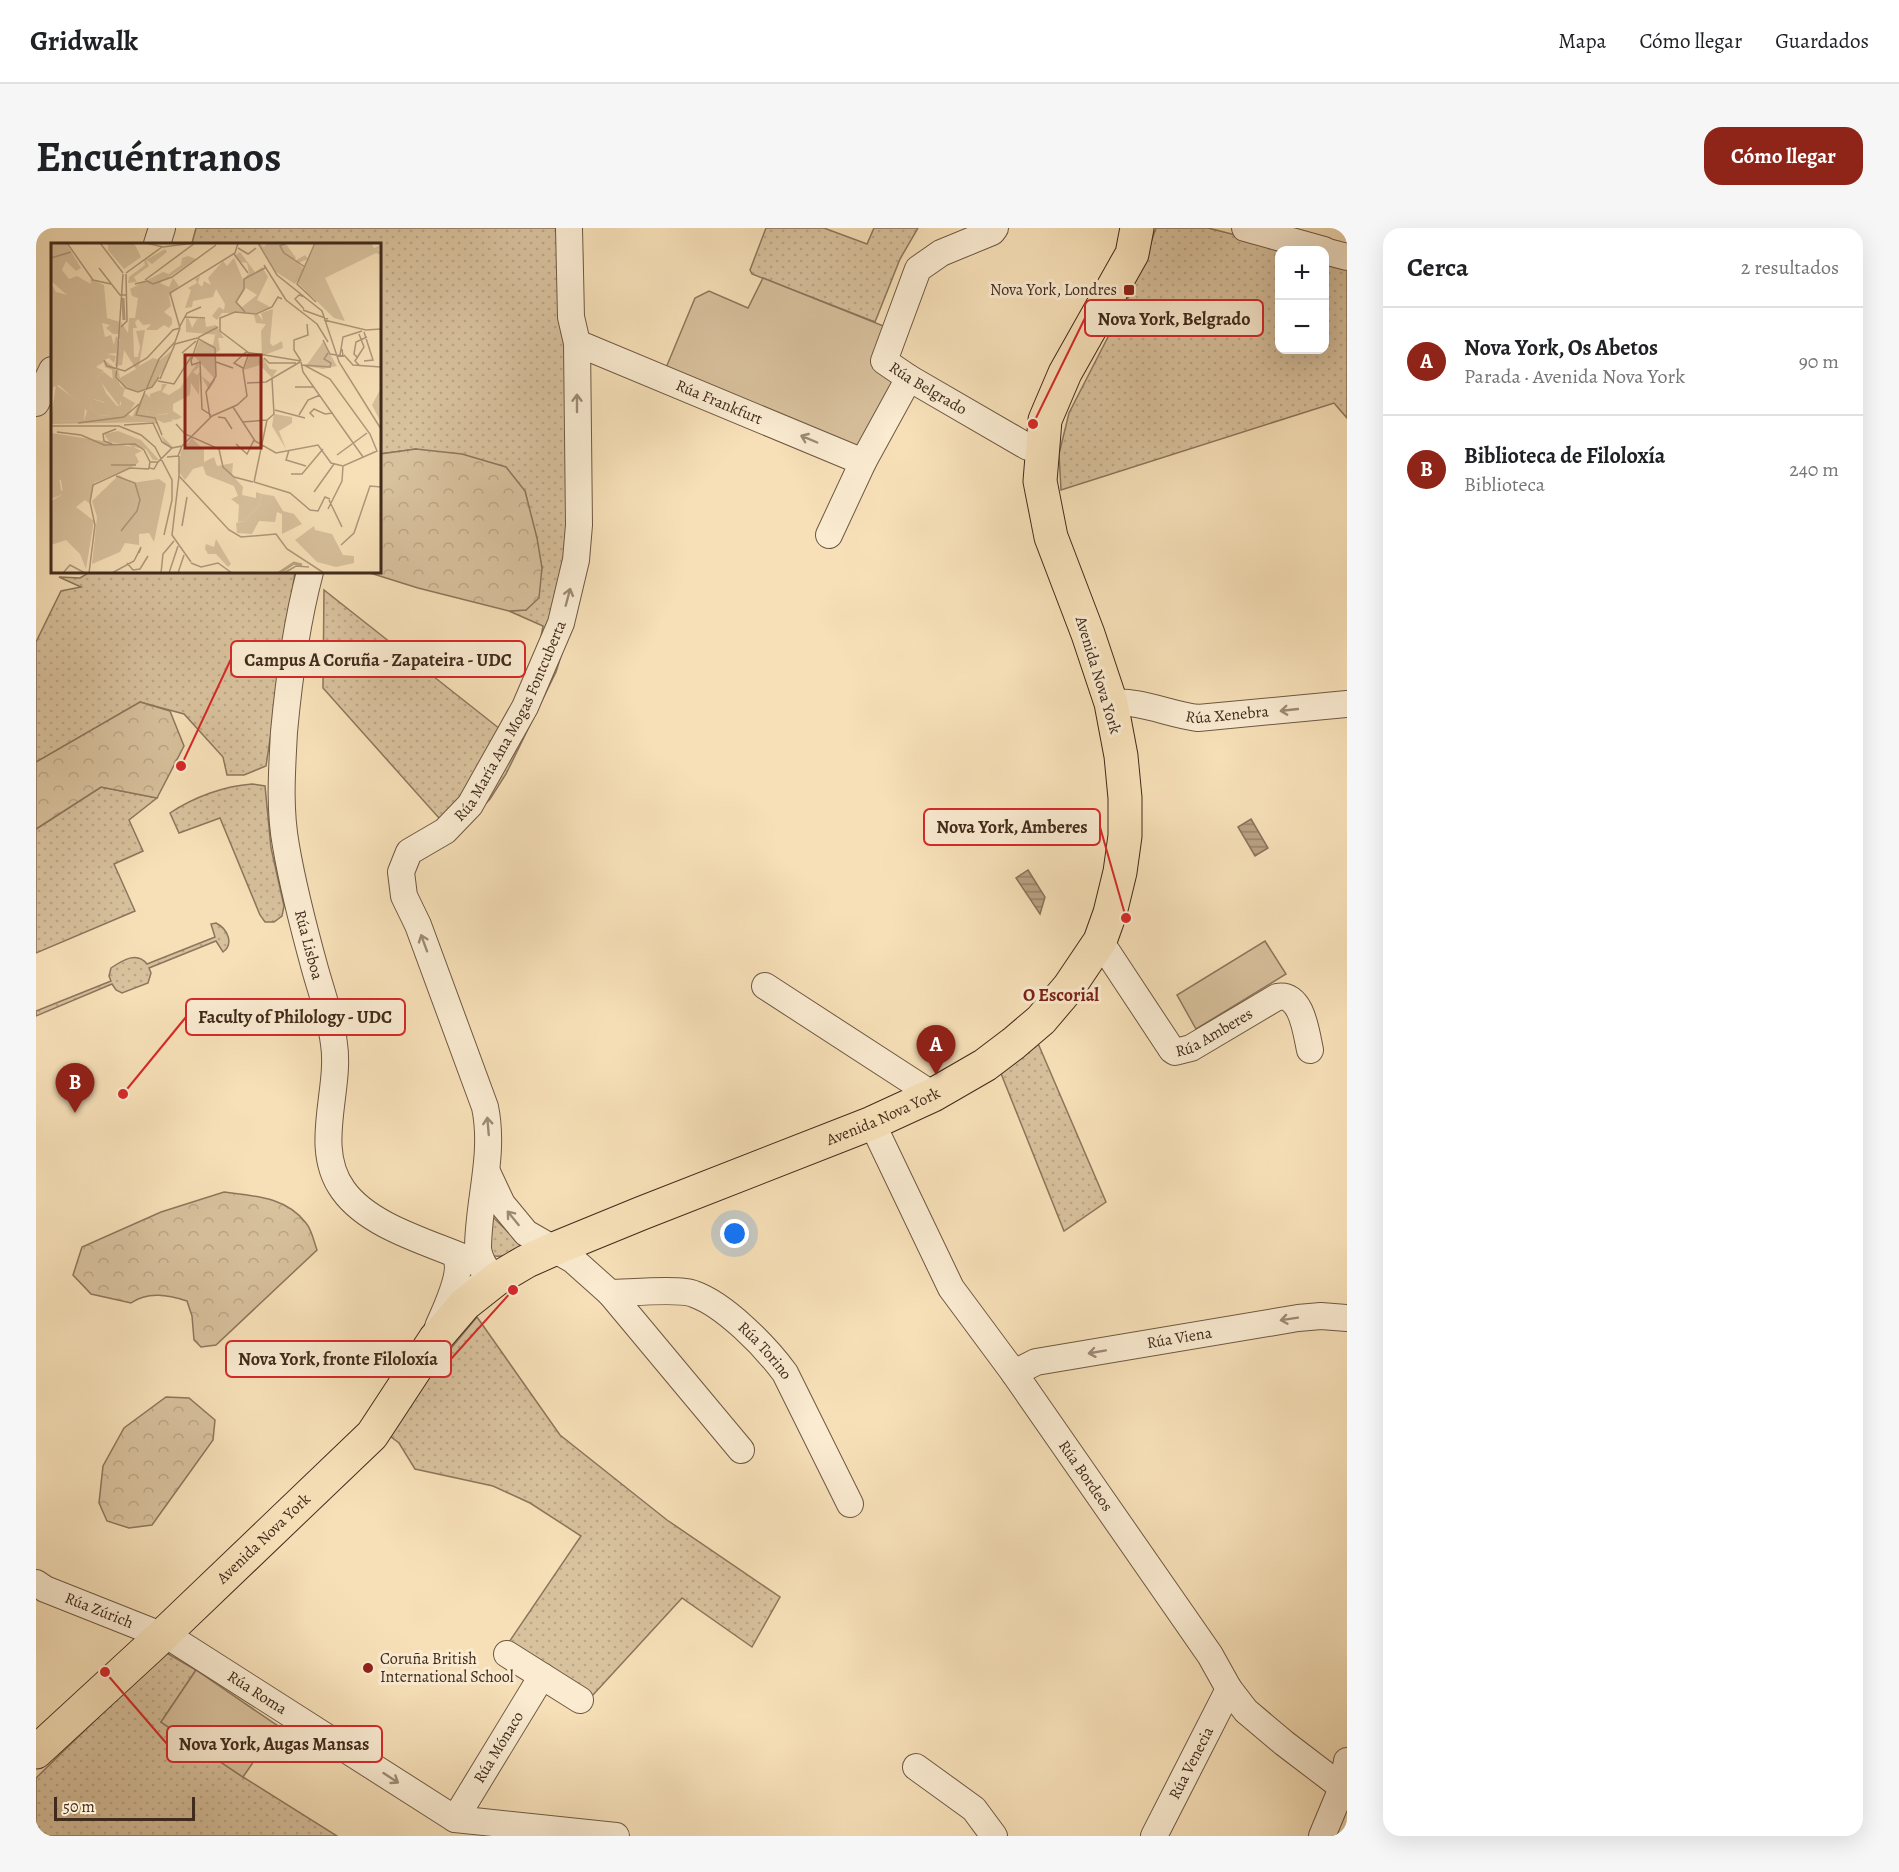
<!DOCTYPE html>
<html lang="es">
<meta charset="utf-8">
<style>
body{margin:0;font-family:Alegreya,serif;background:#f6f6f6;color:#202124}
.controls{position:absolute;right:18px;top:18px;display:grid;overflow:hidden;border-radius:12px;box-shadow:0 6px 24px #0002}
.controls button{width:54px;height:54px;display:grid;place-items:center;padding:0;border:0;border-bottom:2px solid #e0e0e0;background:#fff;color:#202124;font:30px sans-serif}
.scale{position:absolute;left:18px;bottom:15px;width:141px;box-sizing:border-box;padding-left:6px;border:3px solid #402a1c;border-top:0;font-size:16px;line-height:21px;white-space:nowrap;color:#402a1c;-webkit-text-stroke:4px #faebd1;paint-order:stroke}
.you{position:absolute;left:699px;top:1006px;width:21px;height:21px;margin:-15px;border:4px solid #fff;border-radius:50%;background:#1a73e8;box-shadow:0 0 0 9px #1a73e833}
.badge{display:grid;place-items:center;width:39px;height:39px;border-radius:50%;background:#8f2418;color:#fff;font-size:20px;font-weight:700}
.pin{position:absolute;translate:-50% -50px;filter:drop-shadow(0 2px 3px #0008)}
.pin::after{content:'';position:absolute;top:32px;width:21px;height:18px;background:inherit;clip-path:polygon(0 0,100% 0,50% 100%)}
.list{margin:0;padding:0;list-style:none}
h2{display:flex;justify-content:space-between;align-items:center;height:78px;margin:0;padding:0 24px;font-size:26px}
h2 small{font-size:20px;font-weight:400;color:#757577}
.list li{display:grid;grid-template-columns:39px 1fr auto;gap:18px;align-items:center;box-sizing:border-box;height:108px;padding:0 24px;border-top:2px solid #e0e0e0}
.list b{display:block;font-size:22px;white-space:nowrap}
.list p{margin:0;font-size:20px;white-space:nowrap;color:#757577}
.list em{font-size:20px;font-style:normal;color:#757577}
.map{position:relative;flex:none;width:1311px;height:1608px;overflow:hidden;border-radius:18px}
header{display:flex;align-items:center;gap:36px;box-sizing:border-box;height:84px;padding:0 30px;background:#fff;border-bottom:2px solid #e0e0e0}
header strong{font-size:28px}
nav{display:flex;gap:33px;margin-inline-start:auto;font-size:21px}
.intro{display:flex;align-items:center;justify-content:space-between;box-sizing:border-box;height:144px;padding:0 36px}
h1{margin:0;font-size:42px}
.button{padding:15px 27px;border-radius:18px;background:#8f2418;color:#fff;font-size:21px;font-weight:700}
main{display:flex;gap:36px;padding:0 36px}
aside{flex:1;background:#fff;border-radius:18px;box-shadow:0 6px 24px #0002}
.map>svg:first-child{display:block}
.green{fill:url(#green-dots);stroke:#8c765c;stroke-width:1.5}
.forest{fill:url(#forest-crowns);stroke:#8c765c;stroke-width:1.5}
.pitch{fill:#d8c19d;stroke:#8c765c;stroke-width:1.5}
.water{fill:url(#water-rules);stroke:#89725a;stroke-width:1.5}
.lines{fill:none;stroke-linecap:round;stroke-linejoin:round}
.minor-casing{stroke:#6e5843;stroke-width:28}
.major-casing{stroke:#402a1c;stroke-width:35}
.minor{stroke:#faebd1;stroke-width:26}
.major{stroke:#f7e0b8;stroke-width:33}
.oneway{stroke:#9d8a76}
.poi-dot{fill:#8f2418;stroke:#faebd1;stroke-width:2}
.labels{text-anchor:middle;dominant-baseline:central;stroke-width:6;stroke-linejoin:round;paint-order:stroke}
.poi-label{font-size:16px;fill:#402a1c;stroke:#faebd1;text-anchor:end}
.street-label{font-size:16px;fill:#402a1c;stroke:#faebd1}
.neighbourhood-label{font-size:18px;font-weight:bold;fill:#7a1f14;stroke:#faebd1}
.inset-river{fill:none;stroke:#b9a283;stroke-width:3}
.inset-road{fill:none;stroke:#ae977a;stroke-width:1.5}
.view{fill:#8f2418;fill-opacity:0.15;stroke:#8f2418;stroke-width:3}
.inset-edge{fill:none;stroke:#402a1c;stroke-width:3}
.leader{fill:none;stroke:#d62828;stroke-width:2}
.callout-dot{fill:#d62828;stroke:#faebd1;stroke-width:2}
.callout{fill:#faebd1;stroke:#d62828;stroke-width:2}
.callout-label{font-size:18px;text-anchor:middle;font-weight:bold;fill:#402a1c}
</style>
<header>
<strong>Gridwalk</strong>
<nav><a>Mapa</a><a>Cómo llegar</a><a>Guardados</a></nav>
</header>
<div class="intro"><h1>Encuéntranos</h1><a class="button">Cómo llegar</a></div>
<main>
<div class="map">
<svg width="1311" height="1608" viewBox="0 0 1311 1608">
<defs>
<pattern id="green-dots" width="8" height="8" patternUnits="userSpaceOnUse" patternTransform="scale(1.5)"><rect width="8" height="8" fill="#d8c19d"/><path d="M2 2h.1M6 6h.1" fill="none" stroke="#baa687" stroke-width="1.8" stroke-linecap="round"/></pattern>
<pattern id="forest-crowns" width="20" height="18" patternUnits="userSpaceOnUse" patternTransform="scale(1.5)"><rect width="20" height="18" fill="#d8c19d"/><path d="M2 6a3 3 0 1 1 6 0M12 15a3 3 0 1 1 6 0" fill="none" stroke="#baa687"/></pattern>
<pattern id="water-rules" width="6" height="5" patternUnits="userSpaceOnUse" patternTransform="scale(1.5)"><rect width="6" height="5" fill="#b9a283"/><path d="M0 2.5h6" fill="none" stroke="#98846a"/></pattern>
</defs>
<rect width="100%" height="100%" fill="#f7e0b8"/>
<filter id="stains"><feTurbulence type="fractalNoise" baseFrequency=".00333" numOctaves="4"/><feColorMatrix values="0 0 0 0 .2 0 0 0 0 .09 0 0 0 0 .02 0 0 0 .5 -.17"/></filter>
<radialGradient id="worn" r=".72"><stop offset=".6" stop-color="#630" stop-opacity="0"/><stop offset="1" stop-color="#630" stop-opacity=".3"/></radialGradient>
<g class="green">
<polygon points="160,0 546,0 547,73 536,393 520,444 470,546 454,571 419,608 287,460 288,362 464,501 499,441 507,398 473,383 490,382 506,340 489,263 380,221 344,226 344,16 159,16 156,15"/>
<polygon points="730,0 788,0 831,16 838,0 882,0 864,31 839,94 716,46 714,42"/>
<polygon points="1120,0 1172,0 1259,22 1244,22 1244,122 1288,122 1289,33 1311,41 1311,190 1298,175 1025,262 1023,226 1033,185 1093,68 1111,26"/>
<polygon points="54,344 259,344 230,538 208,547 191,547 187,529 148,486 104,474 0,534 0,414 25,363 45,359 23,349 44,350"/>
<path d="M216,556L229,558L235,620L248,678L246,688L238,694H229L224,687L184,590L143,605L134,585C158,569 188,558 216,556Z"/>
<polygon points="65,559 121,570 93,592 107,623 78,636 99,683 0,725 0,601"/>
<path d="M180,695C192,701 198,716 187,724L180,713L113,740L115,745L112,755L86,765L80,762L76,756L0,788V783L75,753L73,748L75,740C87,732 101,723 111,736L179,709L175,696Z"/>
<polygon points="1001,813 1070,974 1028,1003 964,843"/>
<path d="M453,985L486,1018C475,1025 467,1031 454,1027Z"/>
<polygon points="441,1089 524,1207 631,1292 744,1369 716,1419 646,1370 556,1468 473,1414 545,1308 494,1275 457,1258 379,1241 363,1215 354,1208 402,1136"/>
<polygon points="129,1424 160,1442 125,1494 207,1549 301,1608 0,1608 0,1550"/>
</g>
<g class="forest">
<polygon points="380,221 426,226 470,239 489,263 501,310 506,340 503,370 490,382 473,383 382,360 331,344 344,344 344,226"/>
<polygon points="104,474 134,483 148,518 121,570 65,559 0,601 0,534"/>
<path d="M188,964C219,968 250,969 270,995C276,1002 278,1014 281,1022L180,1117L165,1119L158,1112L156,1088L151,1073C132,1067 112,1063 95,1075L55,1066L37,1047L46,1019L125,984Z"/>
<polygon points="130,1169 153,1170 179,1192 177,1212 116,1297 93,1300 71,1293 63,1275 67,1238 88,1200"/>
</g>
<g class="pitch">
<polygon points="727,50 855,101 862,150 825,223 627,147 659,70 673,63 712,80"/>
<polygon points="1229,713 1250,746 1160,801 1141,767"/>
<polygon points="160,1442 242,1498 207,1549 125,1494"/>
</g>
<g class="water">
<polygon points="1215,591 1232,620 1219,628 1202,599"/>
<polygon points="992,642 1009,669 1004,686 980,650"/>
</g>
<g class="lines">
<g class="minor-casing">
<g id="minor">
<path id="s1" d="M959,0L956,4L905,25L882,41L848,133L873,150L992,219L1007,217"/>
<polyline points="1209,0 1288,22"/>
<polyline points="121,16 126,0"/>
<polyline points="1288,23 1311,29"/>
<path id="s2" d="M541,115L827,234"/>
<polyline points="0,175 16,142"/>
<polyline points="793,307 827,234 873,150"/>
<path id="s3" d="M274,344C260,397 253,450 248,504C246,542 243,580 250,618C257,659 268,701 279,741C286,766 295,790 298,816C305,863 276,919 307,962C336,1003 406,1017 449,1039"/>
<path id="s4" d="M1075,475C1105,472 1131,486 1162,490L1311,476"/>
<path id="s5" d="M1064,713L1136,822L1139,824L1155,820L1241,769C1266,764 1270,804 1274,822"/>
<polyline points="729,758 897,867"/>
<path id="s6" d="M836,895L915,1060L978,1145L1174,1427L1193,1461L1210,1483L1248,1515L1311,1563"/>
<polyline points="451,944 466,976 490,1005 537,1032 574,1065 705,1222"/>
<path id="s7" d="M435,1065C466,1038 447,1051 442,1021C442,973 459,927 449,879L382,697L368,668L365,644L373,624L409,603L434,577L489,479L525,395L540,332L543,297L541,115L535,89L533,0"/>
<path id="s8" d="M574,1065C591,1065 644,1060 658,1066C689,1077 729,1118 749,1145L814,1276"/>
<path d="M402,1099C409,1082 430,1042 418,1026"/>
<path id="s9" d="M978,1145L1000,1134L1262,1090L1285,1088L1311,1090"/>
<path id="s10" d="M0,1355L9,1361L140,1413L419,1591L580,1608"/>
<polyline points="471,1426 544,1472"/>
<polyline points="880,1539 938,1581 958,1608"/>
<path id="s11" d="M419,1591L506,1448"/>
<path id="s12" d="M1118,1608L1193,1461"/>
<polyline points="1286,1608 1306,1560 1311,1533"/>
</g>
</g>
<g class="major-casing">
<g id="major">
<path id="s13" d="M0,1524L127,1407L336,1207L399,1111L429,1076L462,1050L491,1033L518,1021L606,985L836,895L897,867L949,837L978,815L1005,792L1033,759L1064,713L1074,685L1084,644L1089,608V570L1085,528L1075,475L1052,406L1015,309L1004,253L1007,217L1009,192L1029,145L1096,26L1101,0"/>
</g>
</g>
<use href="#minor" class="minor"/>
<use href="#major" class="major"/>
</g>
<defs><path id="oneway-shaft" d="M-6 0H5M1.5-3L5.5 0L1.5 3" fill="none" stroke-width="1.6" stroke-linecap="round" stroke-linejoin="round" transform="scale(1.5)"/></defs>
<g class="oneway">
<use href="#oneway-shaft" transform="translate(541 175) rotate(-90)"/>
<use href="#oneway-shaft" transform="translate(773 211) rotate(-157)"/>
<use href="#oneway-shaft" transform="translate(532 369) rotate(-75)"/>
<use href="#oneway-shaft" transform="translate(1253 482) rotate(174)"/>
<use href="#oneway-shaft" transform="translate(388 715) rotate(-110)"/>
<use href="#oneway-shaft" transform="translate(452 898) rotate(-95)"/>
<use href="#oneway-shaft" transform="translate(477 990) rotate(-129)"/>
<use href="#oneway-shaft" transform="translate(1253 1091) rotate(171)"/>
<use href="#oneway-shaft" transform="translate(1061 1124) rotate(170)"/>
<use href="#oneway-shaft" transform="translate(355 1550) rotate(33)"/>
</g>
<g class="poi-dot">
<rect x="1087" y="56" width="12" height="12" rx="3"/>
<circle cx="332" cy="1440" r="6"/>
</g>
<g class="labels">
<g class="poi-label">
<text x="1081" y="62">Nova York, Londres</text>
<text x="344" y="1431" text-anchor="start">Coruña British<tspan x="344" dy="18">International School</tspan></text>
</g>
<g class="street-label">
<text stroke="none"><textPath href="#s1" startOffset="238">Rúa Belgrado</textPath></text>
<text stroke="none"><textPath href="#s2" startOffset="154">Rúa Frankfurt</textPath></text>
<text transform="translate(1062 447) rotate(73)">Avenida Nova York</text>
<text stroke="none"><textPath href="#s4" startOffset="118">Rúa Xenebra</textPath></text>
<text stroke="none"><textPath href="#s7" startOffset="639">Rúa María Ana Mogas Fontcuberta</textPath></text>
<text stroke="none"><textPath href="#s3" startOffset="378">Rúa Lisboa</textPath></text>
<text stroke="none"><textPath href="#s5" startOffset="178">Rúa Amberes</textPath></text>
<text stroke="none"><textPath href="#s13" startOffset="1083">Avenida Nova York</textPath></text>
<text stroke="none"><textPath href="#s9" startOffset="170">Rúa Viena</textPath></text>
<text stroke="none"><textPath href="#s8" startOffset="176">Rúa Torino</textPath></text>
<text stroke="none"><textPath href="#s6" startOffset="414">Rúa Bordeos</textPath></text>
<text stroke="none"><textPath href="#s13" startOffset="312">Avenida Nova York</textPath></text>
<text stroke="none"><textPath href="#s10" startOffset="69">Rúa Zúrich</textPath></text>
<text stroke="none"><textPath href="#s10" startOffset="248">Rúa Roma</textPath></text>
<text stroke="none"><textPath href="#s11" startOffset="84">Rúa Mónaco</textPath></text>
<text stroke="none"><textPath href="#s12" startOffset="82">Rúa Venecia</textPath></text>
</g>
<g class="neighbourhood-label">
<text x="1025" y="767">O Escorial</text>
</g>
</g>
<g transform="translate(15 15)">
<rect width="330" height="330" fill="#f7e0b8"/>
<path d="M0,0H15L30,25L25,28L15,18L11,27L18,36L26,33L40,41L39,36L53,42L56,75L69,79V91H62L55,85L59,82L51,80L54,94L60,92L63,102L65,93L69,96L66,110L56,111L65,113L63,120L58,115L53,117L63,124L69,142L62,139L61,127L54,124L53,119L45,124L53,128L47,132L55,150L66,163L70,162V152L84,160L77,171L81,174L93,150L97,152L95,168L107,179L111,193L122,204L113,201L107,182L100,179L0,181V177L33,178L36,168L8,142L2,144L0,161V40L5,49L16,52L0,38ZM43,156L53,159L59,173L46,172L39,163ZM208,0L213,4L216,0L235,1L245,15L242,19L254,12L257,16L247,20L253,26L265,0H320L323,5L330,2V6H325L330,7V12L325,10L274,35L294,78L283,75L247,40L249,35L244,41L225,29ZM114,6L116,9L101,21L95,17L98,23L83,34L86,39L77,40L78,34L94,22L93,18ZM189,9L204,29L211,24L217,34L206,57L219,64L205,70H171L166,77L161,73L168,64L173,67L174,61L165,46L162,54L142,58L141,64L134,65L140,47L137,45L146,40L144,36L149,33L147,40L151,44L153,38L160,42L157,35L172,18L176,23L183,15L192,37L198,30L196,20L189,19L184,12ZM195,45L206,52L191,64L186,59ZM137,13L145,16L109,40L118,44L122,35L128,43L118,53L120,63L113,69L121,75V81L118,85L113,82L106,87H95L100,81L92,82L87,76L84,79L86,85H82L83,114H87L89,104L85,88L94,87L88,123L102,115L109,117L120,108L115,124L100,144L87,148L74,144L65,131L67,126L69,135L85,126L73,107L71,122L64,123L70,79L77,90L78,75H84L87,55L81,53L79,46L112,29L118,31L130,22L131,15ZM222,66L219,100L222,103L231,98L232,105L211,113L210,88L215,81L205,80L203,72L207,71L212,78L210,70ZM135,75L138,76L141,85L146,76H154L155,84L165,82L173,95H167L169,107L165,110L164,138L158,147L150,133L161,141L163,135L143,113L148,98L162,102L164,92H168L135,89ZM272,99L286,123L272,126L255,123ZM199,111L212,115L219,126L226,127L221,135L209,122L193,127ZM147,119L148,124L142,129L146,132L149,129L148,152L140,140L139,152L122,161V168L131,174L125,177L105,172L117,171L102,158L100,165L99,151L110,147L111,141H116L111,149L118,152L129,145ZM223,171L241,174V180L228,188L235,206L221,183ZM67,188L90,197L108,217H102L95,206L59,200L53,191ZM0,190L78,202L91,208L84,211L88,219L83,223L43,240L38,260L34,257V246L12,249L10,237L0,234ZM141,195L153,207V219L163,214L166,223L182,220L181,232L192,244L191,252L205,255V249L211,251L208,263L193,278L187,279L188,262L180,256L187,253L183,243L155,232L152,223L142,226L134,237L127,228L130,208Z" fill="#d8c19d" fill-rule="evenodd"/>
<path d="M265,4L272,7L266,24L259,27L256,22ZM258,40L262,44L258,49L263,52L265,48L278,49L279,56L274,61L286,64L293,78L255,49ZM53,129L74,146L68,163L49,138L47,131ZM5,142L34,164L33,178L0,177ZM330,145V180L321,162ZM96,153L100,154V164L101,157L107,158L119,170L105,172L119,173L122,178L113,180L100,174L94,166ZM42,156L54,160L59,173L46,172L39,163ZM68,232L81,240L108,236L115,241L103,299L98,290L88,291V302L74,300L69,309L41,321L46,274L41,258ZM8,233L10,248L29,243L34,246V257L25,264L43,278L35,326L29,311L15,297L0,302V258L13,251L0,256V234ZM211,251L223,253L232,268L243,271L251,281L231,291V271L226,269L224,279L208,278L201,291L186,290L185,280L193,278L208,263ZM263,283L264,287L281,291L292,312L303,313V320L285,324L266,319L244,297ZM165,296L180,321L177,324L165,311H157L154,306L155,301L163,304Z" fill="#d8c19d"/>
<path d="M52,0H83L90,14L73,26L57,7V1Z" fill="#d8c19d"/>
<path class="inset-river" d="M72,55L73,77M228,330L243,320L251,322"/>
<path class="inset-road" d="M16,0L42,37L60,41M49,0L72,30M95,0L112,4L143,0M207,0L226,32L271,68L288,119L330,186M235,0L229,3L233,10L254,24M264,0L246,41L265,59M187,5L197,11L205,5M183,11L197,30M0,15L20,9M213,22L235,57L266,81L277,99M48,25L69,52H76M75,30L111,4M72,31L65,134L75,145L87,149L101,144L108,134M94,37L144,0M84,41L96,38L102,41L121,34L165,2M253,66L244,56L248,52L254,54M252,67L277,76M194,69L185,59L193,46V36L214,25M134,74L154,75M273,77L315,87L330,86M129,83L136,70L150,64M70,84L76,78L75,31M129,85L119,50L184,10L187,0M313,89L322,117L313,118M308,91L313,104L304,118L308,122M272,97L279,111L292,113L291,106M124,101L146,95L164,105L165,133L155,149L159,174M131,110L145,98M289,112L292,94L311,88M293,112L302,122L330,124M213,115L218,120H245M307,115L303,111L305,99L316,94M53,117L56,123L74,128L96,115L122,87L129,85M250,118L243,107V97L257,92L256,81M165,119L182,125M250,119L252,129L312,214M251,122L279,124L280,120L273,116L277,110M192,125L183,120L195,109L250,118M109,136L124,101M107,138L123,141L140,114M196,140L215,139L249,119M244,144H263M95,147L108,116L124,99L129,85M94,148L85,172L104,175L111,192M182,164L204,198L225,210L267,202L280,220L292,223L326,208L319,191L279,136L253,122M224,167L254,175M160,172L151,166L149,119L141,122L140,118L148,94L167,84M248,172L257,157L269,152M167,174L174,175L181,186M263,174L259,170L263,166L274,171L282,170M191,179L216,177L223,171L221,136M27,180L73,174L88,161M125,181L134,191L168,206L172,224L183,234L202,239M73,182L102,180L111,199L121,205M0,183H68L90,192L104,204L121,237V257L113,292M6,189L30,192L53,202L84,201L93,207L99,219M61,201L53,198L52,191L65,186M185,201L196,211L203,197M238,207L235,217L255,223M286,212L316,190M128,213V233L178,287L190,294L225,291L236,306L273,330M116,214L127,213L131,203M107,219L103,226L98,225L99,219H107L121,205L131,203L161,173L186,162L196,153L192,127L198,110L169,88V75L184,69L205,71L221,64L227,54L231,56M60,222H85M240,231H251L272,206M65,233L84,240L89,257L86,268L70,288M128,233L121,292L140,319M203,239L239,250L259,267L267,268L274,254L279,256M203,239L216,177M263,249L283,221M278,257L291,284M277,266L291,238L292,223M131,283L136,254M290,302L303,290L319,243L330,244M76,320L82,327L89,326L97,313M140,320L150,324L167,320L181,330M12,330L19,322L34,330M38,330L44,282L39,259L42,242L79,225L98,226M61,330L83,318L90,304L88,310M110,330L112,311L123,298M118,330L127,303M127,330L133,312M233,330L245,323L258,324"/>
<path class="view" d="M134,112H210V205H134Z"/>
<rect width="330" height="330" class="inset-edge"/>
</g>
<path class="leader" d="M997 196L1049 90M145 538L195 431M1090 690L1064 599M87 866L150 789M477 1062L415 1131M69 1444L131 1516"/>
<g class="callout-dot">
<circle cx="997" cy="196" r="6"/>
<circle cx="145" cy="538" r="6"/>
<circle cx="1090" cy="690" r="6"/>
<circle cx="87" cy="866" r="6"/>
<circle cx="477" cy="1062" r="6"/>
<circle cx="69" cy="1444" r="6"/>
</g>
<g class="callout">
<rect x="1049" y="72" width="178" height="36" rx="6"/>
<rect x="195" y="413" width="294" height="36" rx="6"/>
<rect x="888" y="581" width="176" height="36" rx="6"/>
<rect x="150" y="771" width="219" height="36" rx="6"/>
<rect x="190" y="1113" width="225" height="36" rx="6"/>
<rect x="131" y="1498" width="215" height="36" rx="6"/>
</g>
<g class="callout-label">
<text x="1138" y="97">Nova York, Belgrado</text>
<text x="342" y="438">Campus A Coruña - Zapateira - UDC</text>
<text x="976" y="605">Nova York, Amberes</text>
<text x="259" y="795">Faculty of Philology - UDC</text>
<text x="302" y="1137">Nova York, fronte Filoloxía</text>
<text x="238" y="1522">Nova York, Augas Mansas</text>
</g>
<rect width="100%" height="100%" filter="url(#stains)"/>
<rect width="100%" height="100%" fill="url(#worn)"/>
</svg>
<div class="controls">
<button>+</button>
<button>−</button>
</div>
<div class="scale">50 m</div>
<div class="you"></div>
<div class="pin badge" style="left:900px;top:847px">A</div>
<div class="pin badge" style="left:39px;top:885px">B</div>
</div>
<aside>
<h2>Cerca<small>2 resultados</small></h2>
<ul class="list">
<li><span class="badge">A</span><div><b>Nova York, Os Abetos</b><p>Parada · Avenida Nova York</p></div><em>90 m</em></li>
<li><span class="badge">B</span><div><b>Biblioteca de Filoloxía</b><p>Biblioteca</p></div><em>240 m</em></li>
</ul>
</aside>
</main>
